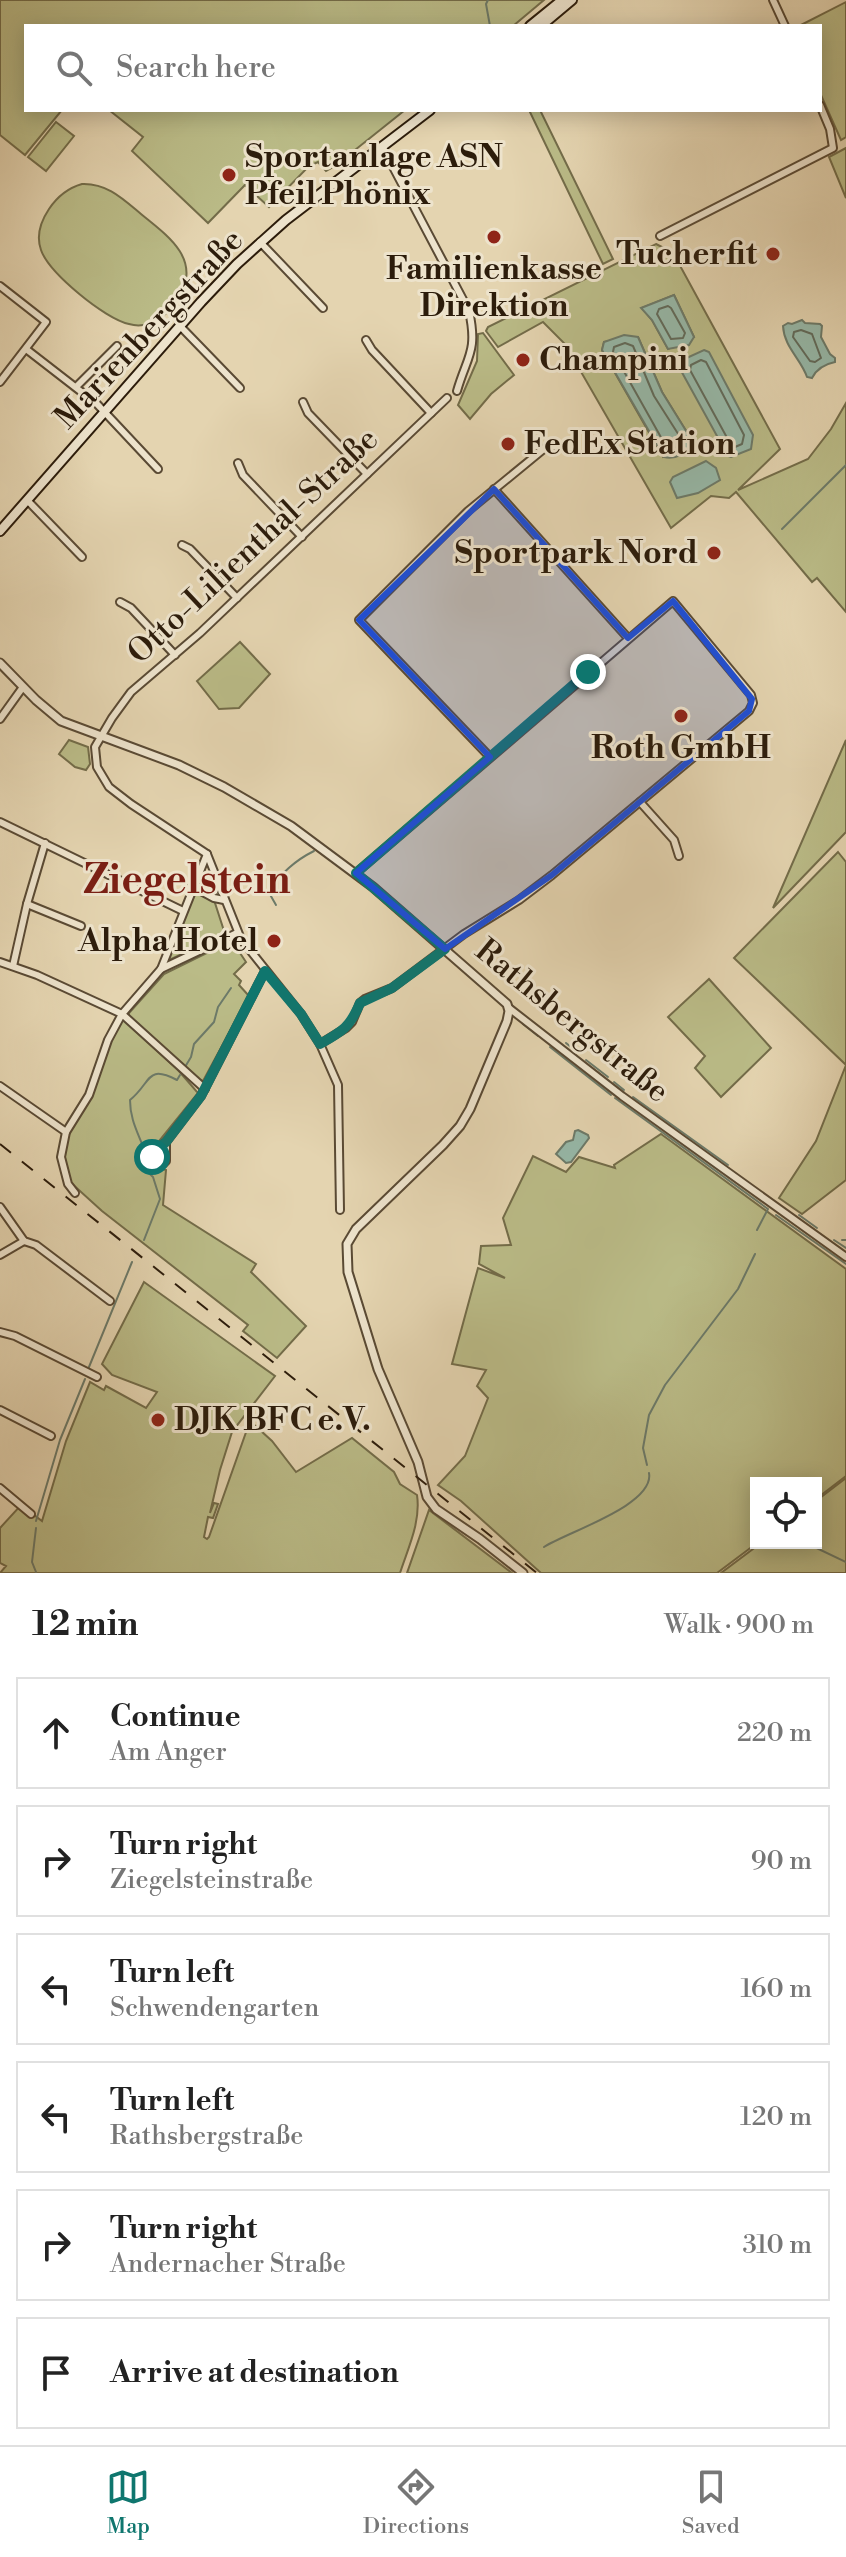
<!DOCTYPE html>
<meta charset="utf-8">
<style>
body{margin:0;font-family:"Libre Bodoni",serif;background:#f6f6f6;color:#222}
.controls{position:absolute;right:24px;bottom:24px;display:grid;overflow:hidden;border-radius:0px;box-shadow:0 4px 20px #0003}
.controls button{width:72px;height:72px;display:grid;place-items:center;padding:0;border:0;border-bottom:2px solid #e0e0e0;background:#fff;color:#222;font:40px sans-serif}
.stop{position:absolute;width:24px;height:24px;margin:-18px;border:6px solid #0f766e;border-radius:50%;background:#fff}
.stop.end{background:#0f766e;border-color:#fff;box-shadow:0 2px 8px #0008}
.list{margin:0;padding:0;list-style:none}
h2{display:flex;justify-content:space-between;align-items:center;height:104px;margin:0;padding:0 32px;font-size:34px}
h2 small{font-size:26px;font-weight:400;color:#767676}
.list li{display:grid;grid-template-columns:52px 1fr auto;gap:24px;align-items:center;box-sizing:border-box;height:112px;margin:0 16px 16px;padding:0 16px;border:2px solid #e0e0e0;border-radius:0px}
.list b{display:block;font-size:30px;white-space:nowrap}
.list p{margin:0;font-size:26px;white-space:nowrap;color:#767676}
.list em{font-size:26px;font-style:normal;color:#767676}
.icon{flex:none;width:44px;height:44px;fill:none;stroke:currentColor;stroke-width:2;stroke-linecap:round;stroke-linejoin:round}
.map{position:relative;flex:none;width:846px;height:1573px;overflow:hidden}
.search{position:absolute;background:#fff;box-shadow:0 4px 20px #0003;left:24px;right:24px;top:24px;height:88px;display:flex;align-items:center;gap:20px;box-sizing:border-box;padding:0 28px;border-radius:0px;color:#767676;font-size:30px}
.sheet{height:872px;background:#fff}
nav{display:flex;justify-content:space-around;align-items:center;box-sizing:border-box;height:112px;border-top:2px solid #e0e0e0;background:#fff;font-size:22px;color:#767676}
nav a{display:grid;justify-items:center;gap:4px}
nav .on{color:#0f766e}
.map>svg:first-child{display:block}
.green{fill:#babb87;stroke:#736c49;stroke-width:2;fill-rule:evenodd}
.water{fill:#96b8a8;stroke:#6c7a69;stroke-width:2}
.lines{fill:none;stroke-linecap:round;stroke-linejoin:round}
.shore{stroke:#616a5a;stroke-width:2}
.stream{stroke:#6c7a69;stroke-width:2}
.minor-casing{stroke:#5a4a34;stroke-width:10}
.tertiary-casing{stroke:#5a4a34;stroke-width:11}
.secondary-casing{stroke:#2c1c0b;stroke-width:12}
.minor{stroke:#ede3cc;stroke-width:6}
.tertiary{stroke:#ede3cc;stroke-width:7}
.secondary{stroke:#ede3cc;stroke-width:8}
.rail{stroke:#2c1c0b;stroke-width:2;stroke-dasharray:14 14;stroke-linecap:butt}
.route{stroke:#0f766e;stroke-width:10}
.marked{fill:#1d4ed8;fill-opacity:0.2;stroke:#1d4ed8;stroke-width:6;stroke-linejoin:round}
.poi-dot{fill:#8f2418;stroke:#ede3cc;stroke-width:3}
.labels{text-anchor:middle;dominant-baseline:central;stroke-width:6;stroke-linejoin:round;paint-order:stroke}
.poi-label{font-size:32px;font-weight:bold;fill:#2c1c0b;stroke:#ede3cc;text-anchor:start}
.street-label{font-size:32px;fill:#2c1c0b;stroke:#ede3cc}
.district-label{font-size:40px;font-weight:bold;fill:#7a1f14;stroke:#ede3cc}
</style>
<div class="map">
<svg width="846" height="1573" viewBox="0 0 846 1573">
<rect width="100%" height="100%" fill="#e4d4b0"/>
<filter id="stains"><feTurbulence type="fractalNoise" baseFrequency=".0025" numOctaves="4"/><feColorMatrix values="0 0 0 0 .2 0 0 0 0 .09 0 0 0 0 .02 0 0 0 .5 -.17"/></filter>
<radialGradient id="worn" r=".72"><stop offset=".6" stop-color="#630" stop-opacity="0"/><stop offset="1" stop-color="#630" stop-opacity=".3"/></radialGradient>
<g class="green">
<polygon points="0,0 544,0 513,26 26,26 26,110 62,110 25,155 0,135"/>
<polygon points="846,2 846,137 841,140 820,93 820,26 799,26"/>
<polygon points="109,110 405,110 335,166 326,171 318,162 309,166 269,207 245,185 208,223 132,151 143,137"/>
<polygon points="529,110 540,110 613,259 603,264"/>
<polygon points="56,122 74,136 46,171 28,157"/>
<polygon points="846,148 846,198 829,157"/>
<path d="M82,184C107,183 123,199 141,214C165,234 199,256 182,292C177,303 168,313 158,319C149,325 139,327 129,324C105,319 49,273 41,250C36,236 41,221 49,209C57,197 68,188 82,184Z"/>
<path d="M656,244L672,252L678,262L780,449L738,490L808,459L831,429L846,403V612L817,578L812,582L736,492L729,498L711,496L671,528L565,344L543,322L498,347L486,331L488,327ZM674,295L694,337L668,349L652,320L642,308ZM638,337L662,392L693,442L663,457L602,350L604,342Z"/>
<polygon points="483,333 514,375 491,394 470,419 458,405 477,361 478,334"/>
<polygon points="240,642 270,674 239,708 219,709 197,681"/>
<polygon points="69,740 88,747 90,764 86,770 75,767 59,754"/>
<polygon points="846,740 846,832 773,908"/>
<polygon points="838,852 846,862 846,1180 802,1214 779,1198 816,1141 846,1065 734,958"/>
<polygon points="195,890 214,900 225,934 167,961"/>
<polygon points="229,942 236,947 246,962 234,974 241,981 239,985 249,996 203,1081 199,1080 129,1017 129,1013 164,974"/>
<polygon points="709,979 771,1048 721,1097 695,1068 705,1056 668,1017"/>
<polygon points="121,1020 124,1020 178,1070 198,1093 151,1151 147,1161 153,1167 166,1170 163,1205 256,1264 251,1272 306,1326 277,1358 243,1331 248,1325 102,1211 70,1182 62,1155 68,1134 91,1097 105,1055"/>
<polygon points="661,1134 846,1269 846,1476 816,1499 816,1483 756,1483 757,1543 717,1573 541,1573 461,1501 438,1485 465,1456 488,1398 477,1386 486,1370 452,1364 478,1268 505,1278 479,1264 481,1246 511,1245 503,1218 533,1156 566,1172 579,1157 615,1168 614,1165"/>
<path d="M144,1282L275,1376L232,1432L220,1470L210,1513L214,1503L218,1504L213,1518L208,1517L204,1537L207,1539L209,1537L250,1421L272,1441L296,1472L352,1438L394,1472L400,1484L417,1495C421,1522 408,1548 400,1573H0L6,1566L0,1563V1528L21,1505L42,1521L66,1441L90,1382L104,1390L106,1386L146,1408L157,1392L112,1375L102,1364Z"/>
<polygon points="846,1478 846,1573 721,1573 761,1543 816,1543 816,1501"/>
<polygon points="429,1510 512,1573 407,1573"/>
</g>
<g class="water">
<polygon points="674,295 694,337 689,345 668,349 652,320 641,308"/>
<path d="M802,320L805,323L820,324L822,326L821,337L830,354L835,358V362C825,364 817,368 812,378L807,377C801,359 784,347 783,326L788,323L792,324Z"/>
<path d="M624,335L638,337L662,392L693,442C688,453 675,460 664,457L602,350L604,342Z"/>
<polygon points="704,350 709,352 753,435 751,449 731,457 728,456 679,367 680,361"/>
<polygon points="706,461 716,468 720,480 698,493 677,498 670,482 673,477"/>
<polygon points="578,1130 588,1135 589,1138 571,1162 566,1163 556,1154 566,1142 573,1140 575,1131"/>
</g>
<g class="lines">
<g class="shore">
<polygon points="668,306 671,308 685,333 683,338 671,339 657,314 659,309"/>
<polygon points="801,330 812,334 821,358 815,362 810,361 793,337 794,332"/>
<polygon points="625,343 633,346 654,396 682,440 681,445 672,449 667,448 613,352 614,347"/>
<polygon points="701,360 706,362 744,435 742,444 735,447 731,445 690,370 691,365"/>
</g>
<g class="stream">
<polyline points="488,0 486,4 490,26"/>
<polyline points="782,529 846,465"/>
<path d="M276,905L268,891C282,873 294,861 314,851"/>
<polyline points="523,1024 538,1036"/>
<polyline points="566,1043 577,1052"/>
<polyline points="550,1047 611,1095"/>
<polyline points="586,1060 608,1077"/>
<polyline points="185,1067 191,1057 194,1044 214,1022 218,1007 231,988"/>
<polyline points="614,1082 624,1090"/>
<polyline points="633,1097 728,1165"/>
<polyline points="615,1098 768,1209 757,1230"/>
<path d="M140,1147L142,1144C136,1129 130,1117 130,1100C152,1082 146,1064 177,1080L180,1075"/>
<polyline points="138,1163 153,1177 160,1199 144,1240"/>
<polyline points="776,1215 846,1264"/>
<polyline points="799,1215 817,1228"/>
<polyline points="834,1240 846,1248"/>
<polyline points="842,1240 846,1240"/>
<polyline points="89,1367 132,1262"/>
<polyline points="647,1465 643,1448 649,1415 665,1385 738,1289 755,1254"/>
<polyline points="36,1521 60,1440 85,1379"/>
<polyline points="806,1543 846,1562"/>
<path d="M544,1547C567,1532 655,1505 649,1473"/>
<polyline points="36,1572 32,1562 36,1528"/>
</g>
<g class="minor-casing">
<g id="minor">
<polyline points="773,0 785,26"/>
<path d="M382,146L469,311C478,352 467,356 457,391"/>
<polyline points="660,236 833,148 830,129 820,105"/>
<polyline points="260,242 323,308"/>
<polyline points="0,286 46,322 0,382"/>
<polyline points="180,326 240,388"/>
<polyline points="366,340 372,350 431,413"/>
<polyline points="26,349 97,404 158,469"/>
<polyline points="76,387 117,346"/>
<polyline points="303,402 308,413 367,474"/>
<polyline points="238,463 243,475 302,537"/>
<polyline points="494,489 628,638"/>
<polyline points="27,500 82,557"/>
<polyline points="182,545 190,549 237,598"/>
<polyline points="120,602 131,608 175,655"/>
<polyline points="0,719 23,687"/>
<polyline points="489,756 359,620 468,511 545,448 557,446"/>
<polyline points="640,802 674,840 679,856"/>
<polyline points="0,822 183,911"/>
<polyline points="192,886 214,898 224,900"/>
<polyline points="27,904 81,926"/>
<polyline points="0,962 37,975 122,1014 205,1089"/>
<polyline points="13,966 27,904 45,843"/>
<polyline points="161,969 237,933"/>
<polyline points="509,1008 622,1096 846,1257"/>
<polyline points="320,1044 346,1028 352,1022 360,1003 365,999 392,988 464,934 519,900 552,875 749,711 753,703 751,695 673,601 356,873"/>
<polyline points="0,1086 66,1132"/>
<polyline points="166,1142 166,1161 163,1164 154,1163 152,1160 153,1152 166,1142 201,1096 265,971"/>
<polyline points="75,1193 68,1184 61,1157 66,1132 89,1095 108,1040 122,1014 161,969 207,854"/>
<polyline points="0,1207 24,1241 36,1245 110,1301"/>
<polyline points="340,1210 338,1085 320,1044 301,1014 241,939 207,854 131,804 109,787 97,767 95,747 112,718 131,692 200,633 447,398"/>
<polyline points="0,1255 24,1241"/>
<polyline points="0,1332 15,1336 97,1377"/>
<polyline points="0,1410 51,1436"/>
<polyline points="0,1488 31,1514"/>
</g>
</g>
<g class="tertiary-casing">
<polyline id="tertiary" points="0,663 36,700 61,721 179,765 224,787 291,826 373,887 507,1004 509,1011 507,1021 470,1109 460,1126 443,1145 356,1229 347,1244 348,1272 378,1369 418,1462 427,1497 436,1509 480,1539 523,1573"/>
</g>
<g class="secondary-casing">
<g id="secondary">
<polyline points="530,26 562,0"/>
<polyline points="541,26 572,0"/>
<polyline points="0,531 201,302 237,264 286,220 430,110"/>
</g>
</g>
<use href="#minor" class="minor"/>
<use href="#tertiary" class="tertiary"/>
<use href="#secondary" class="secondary"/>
<polyline class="rail" points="0,1144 537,1573"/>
</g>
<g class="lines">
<path class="route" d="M152,1157L153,1152L166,1142L201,1096L265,971L301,1014L320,1044C343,1031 350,1027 360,1003L392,988L445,949L356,873L588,672"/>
</g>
<path class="marked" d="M494,489L628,638L673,601L752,699L749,711L552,875L445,949L356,873L490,757L359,620Z"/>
<g class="poi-dot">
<circle cx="229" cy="175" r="8"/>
<circle cx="494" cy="237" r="8"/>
<circle cx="773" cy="254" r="8"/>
<circle cx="523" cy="360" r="8"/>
<circle cx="508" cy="444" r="8"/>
<circle cx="714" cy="553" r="8"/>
<circle cx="681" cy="716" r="8"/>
<circle cx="274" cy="941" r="8"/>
<circle cx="158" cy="1420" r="8"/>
</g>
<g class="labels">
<g class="poi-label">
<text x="245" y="157">Sportanlage ASN<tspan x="245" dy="37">Pfeil Phönix</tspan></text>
<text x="757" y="254" text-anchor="end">Tucherfit</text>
<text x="494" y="269" text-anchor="middle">Familienkasse<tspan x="494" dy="37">Direktion</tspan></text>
<text x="539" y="360">Champini</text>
<text x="524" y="444">FedEx Station</text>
<text x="698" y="553" text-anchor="end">Sportpark Nord</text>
<text x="681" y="748" text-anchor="middle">Roth GmbH</text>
<text x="258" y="941" text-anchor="end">Alpha Hotel</text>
<text x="174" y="1420">DJK BFC e.V.</text>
</g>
<g class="street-label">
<text transform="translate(149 329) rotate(-47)">Marienbergstraße</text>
<text transform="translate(253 546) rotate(-43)">Otto-Lilienthal-Straße</text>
<text transform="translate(572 1021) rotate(39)">Rathsbergstraße</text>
</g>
<g class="district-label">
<text x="187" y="881">Ziegelstein</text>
</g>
</g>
<rect width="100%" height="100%" filter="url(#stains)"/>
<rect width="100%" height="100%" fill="url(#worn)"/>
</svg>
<div class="controls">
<button><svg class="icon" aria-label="locate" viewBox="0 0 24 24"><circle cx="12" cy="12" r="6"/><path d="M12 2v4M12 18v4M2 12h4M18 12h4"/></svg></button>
</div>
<div class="stop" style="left:152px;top:1157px"></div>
<div class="stop end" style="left:588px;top:672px"></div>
<div class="search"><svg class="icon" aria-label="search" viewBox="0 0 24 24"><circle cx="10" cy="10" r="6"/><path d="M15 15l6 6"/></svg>Search here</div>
</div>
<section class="sheet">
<h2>12 min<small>Walk · 900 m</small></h2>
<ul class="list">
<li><svg class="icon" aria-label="ahead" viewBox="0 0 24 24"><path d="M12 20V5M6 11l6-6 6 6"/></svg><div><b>Continue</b><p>Am Anger</p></div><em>220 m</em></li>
<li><svg class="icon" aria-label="right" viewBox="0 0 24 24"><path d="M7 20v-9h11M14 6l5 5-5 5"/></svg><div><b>Turn right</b><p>Ziegelsteinstraße</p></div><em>90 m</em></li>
<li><svg class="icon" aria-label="left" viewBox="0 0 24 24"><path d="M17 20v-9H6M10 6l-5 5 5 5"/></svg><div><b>Turn left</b><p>Schwendengarten</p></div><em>160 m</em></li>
<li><svg class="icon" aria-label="left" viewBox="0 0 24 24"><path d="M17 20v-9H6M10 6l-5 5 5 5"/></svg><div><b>Turn left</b><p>Rathsbergstraße</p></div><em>120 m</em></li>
<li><svg class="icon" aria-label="right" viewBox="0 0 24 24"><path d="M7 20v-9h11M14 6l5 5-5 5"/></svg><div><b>Turn right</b><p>Andernacher Straße</p></div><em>310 m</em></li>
<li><svg class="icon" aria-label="arrive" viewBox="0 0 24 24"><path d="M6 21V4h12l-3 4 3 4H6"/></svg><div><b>Arrive at destination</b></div></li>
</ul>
</section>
<nav>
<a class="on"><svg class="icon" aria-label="map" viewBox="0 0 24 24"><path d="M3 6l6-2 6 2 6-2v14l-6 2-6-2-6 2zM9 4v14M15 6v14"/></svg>Map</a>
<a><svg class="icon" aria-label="directions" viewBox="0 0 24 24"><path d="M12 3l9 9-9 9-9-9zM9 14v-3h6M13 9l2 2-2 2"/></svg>Directions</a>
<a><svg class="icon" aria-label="saved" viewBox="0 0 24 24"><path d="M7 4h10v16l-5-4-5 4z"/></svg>Saved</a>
</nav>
